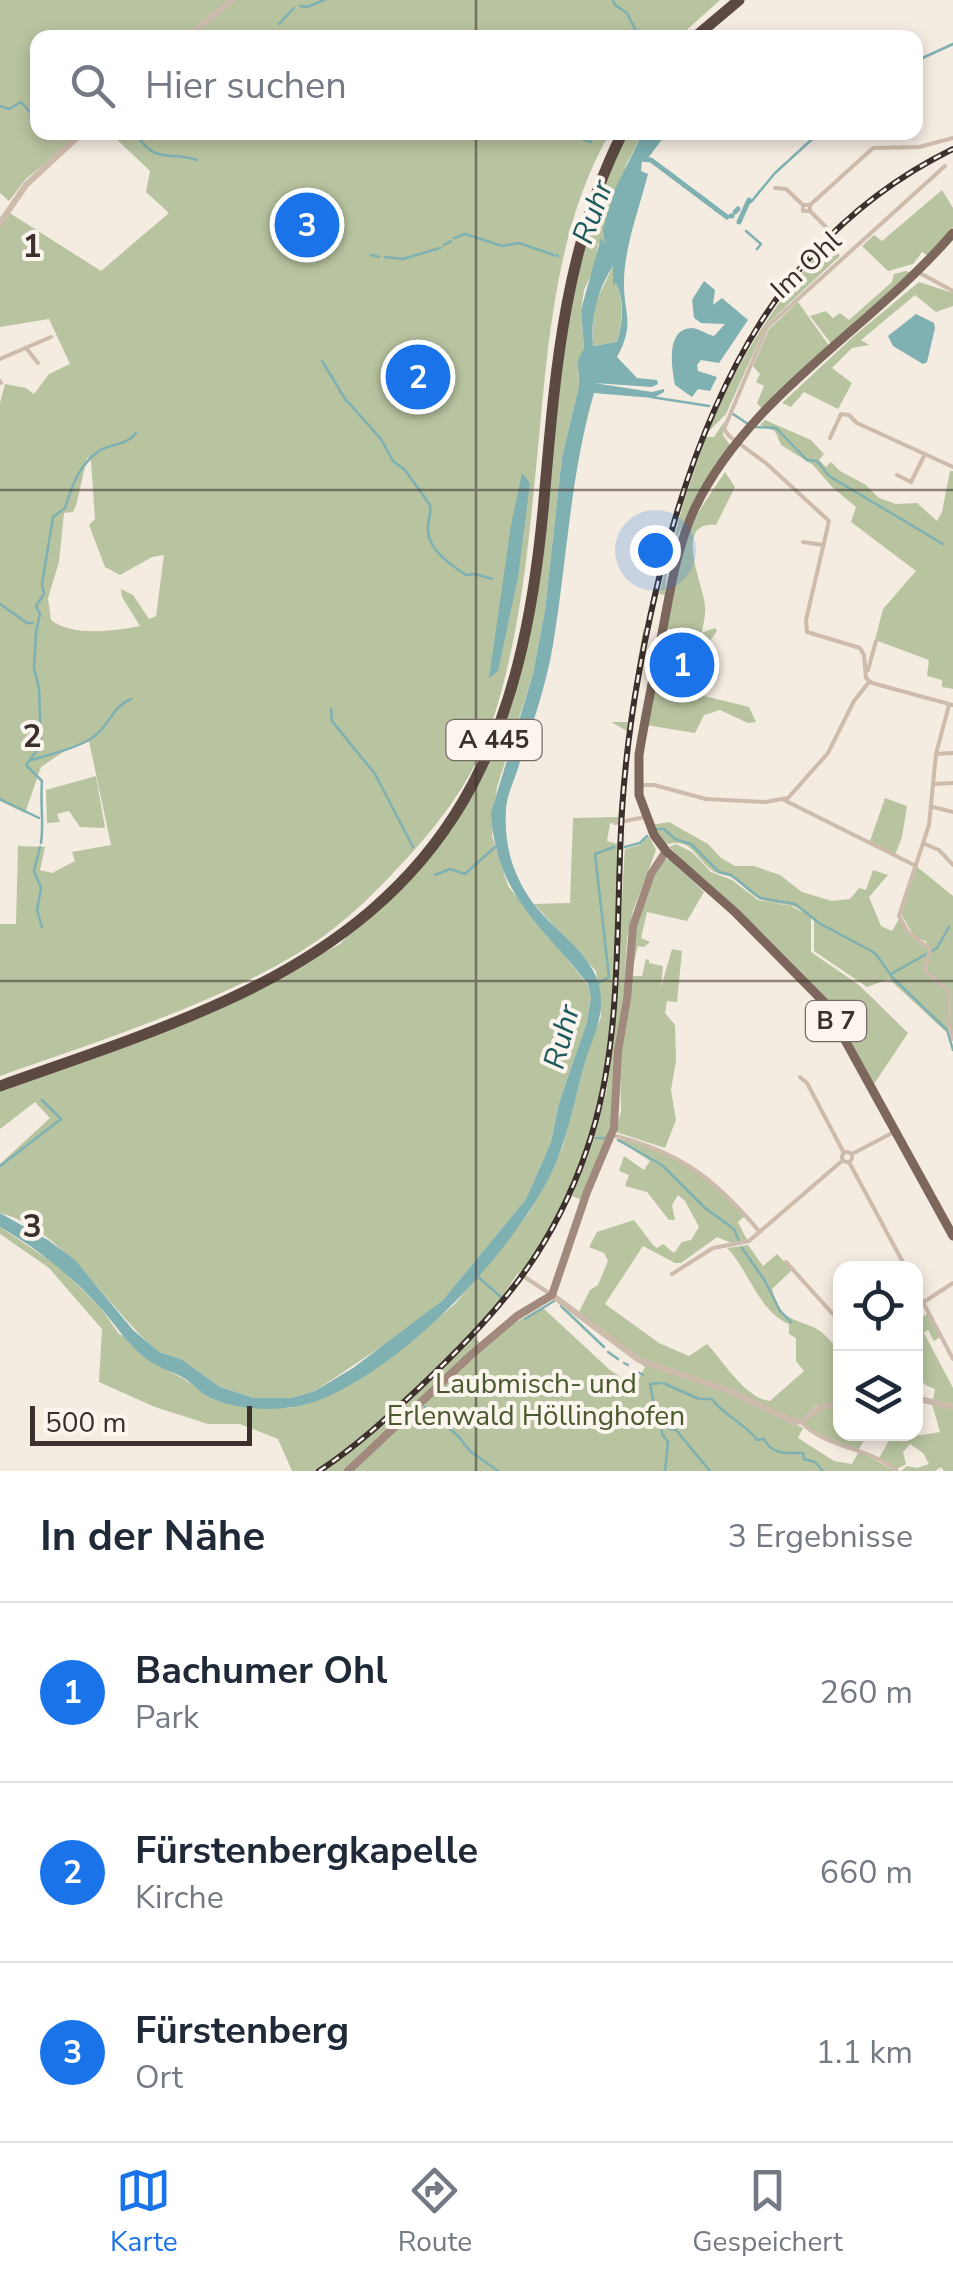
<!DOCTYPE html>
<html lang="de">
<meta charset="utf-8">
<style>
body{margin:0;font-family:"Nunito Sans",sans-serif;background:#f2f2f3;color:#1f2937}
.controls{position:absolute;right:30px;bottom:30px;display:grid;overflow:hidden;border-radius:20px;box-shadow:0 5px 15px #0003}
.controls button{width:90px;height:90px;display:grid;place-items:center;padding:0;border:0;border-bottom:2px solid #e0e1e3;background:#fff;color:#1f2937;font:50px sans-serif}
.scale{position:absolute;left:30px;bottom:25px;width:222px;box-sizing:border-box;padding-left:10px;border:5px solid #3b302b;border-top:0;font-size:28px;line-height:35px;white-space:nowrap;color:#3b302b;-webkit-text-stroke:8px #fbf5ee;paint-order:stroke}
.you{position:absolute;left:655px;top:550px;width:35px;height:35px;margin:-25px;border:8px solid #fff;border-radius:50%;background:#1a73e8;box-shadow:0 0 0 15px #1a73e833}
.badge{display:grid;place-items:center;width:65px;height:65px;border-radius:50%;background:#1a73e8;color:#fff;font-size:32px;font-weight:700}
.pin{position:absolute;translate:-50% -50%;border:5px solid #fff;box-shadow:0 2px 10px #0006}
.list{margin:0;padding:0;list-style:none}
h2{display:flex;justify-content:space-between;align-items:center;height:130px;margin:0;padding:0 40px;font-size:42px}
h2 small{font-size:32px;font-weight:400;color:#747a83}
.list li{display:grid;grid-template-columns:65px 1fr auto;gap:30px;align-items:center;box-sizing:border-box;height:180px;padding:0 40px;border-top:2px solid #e0e1e3}
.list b{display:block;font-size:38px;white-space:nowrap}
.list p{margin:0;font-size:32px;white-space:nowrap;color:#747a83}
.list em{font-size:32px;font-style:normal;color:#747a83}
.icon{flex:none;width:55px;height:55px;fill:none;stroke:currentColor;stroke-width:2;stroke-linecap:round;stroke-linejoin:round}
.map{position:relative;flex:none;width:953px;height:1471px;overflow:hidden}
.search{position:absolute;background:#fff;box-shadow:0 5px 15px #0003;left:30px;right:30px;top:30px;height:110px;display:flex;align-items:center;gap:25px;box-sizing:border-box;padding:0 35px;border-radius:20px;color:#747a83;font-size:38px}
.sheet{height:670px;background:#fff}
nav{display:flex;justify-content:space-around;align-items:center;box-sizing:border-box;height:140px;border-top:2px solid #e0e1e3;background:#fff;font-size:28px;color:#747a83}
nav a{display:grid;justify-items:center;gap:5px}
nav .on{color:#1a73e8}
.map>svg:first-child{display:block}
.green{fill:#b8c4a0;fill-rule:evenodd}
.water{fill:#7fb0b2;fill-rule:evenodd}
.lines{fill:none;stroke-linecap:round;stroke-linejoin:round}
.stream{stroke:#7fb0b2;stroke-width:2.5}
.canal{stroke:#7fb0b2;stroke-width:5}
.minor{stroke:#cdbbac;stroke-width:4}
.tertiary{stroke:#cdbbac;stroke-width:6}
.secondary{stroke:#a18a7d;stroke-width:8}
.primary{stroke:#7d675c;stroke-width:9}
.motorway{stroke:#5c4a42;stroke-width:11}
.rail-casing{stroke:#3b302b;stroke-width:6}
.rail{stroke:#fbf5ee;stroke-width:2.5;stroke-dasharray:8;stroke-linecap:butt}
.grid{fill:none;stroke:#3b302b;stroke-width:2.5;stroke-opacity:0.55}
.labels{text-anchor:middle;dominant-baseline:central;stroke-width:8;stroke-linejoin:round;paint-order:stroke}
.shield{fill:#fbf5ee;stroke:#756b66;stroke-width:2.5}
.shield-label{font-size:25px;font-weight:bold;fill:#3b302b}
.street-label{font-size:28px;fill:#3b302b;stroke:#fbf5ee}
.park-label{font-size:28px;fill:#4a5a2e;stroke:#fbf5ee}
.water-label{font-size:30px;font-style:italic;fill:#1f5a5e;stroke:#fbf5ee}
.grid-label{font-size:32px;text-anchor:middle;font-weight:bold;fill:#3b302b;stroke:#fbf5ee;stroke-width:8;stroke-linejoin:round;paint-order:stroke}
</style>
<div class="map">
<svg width="953" height="1471" viewBox="0 0 953 1471">
<rect width="100%" height="100%" fill="#f4ebe1"/>
<g class="green">
<polygon points="0,0 228,0 184,37 38,38 38,132 82,133 26,179 9,201 0,193"/>
<polygon points="234,0 720,0 679,37 188,38"/>
<path d="M110,133H610C556,225 548,343 538,448C528,548 520,650 484,745C469,782 444,816 418,846C383,885 346,924 300,952C211,1006 98,1041 0,1076V924H16L18,846L45,847L40,870L52,873L75,861L72,852L111,845L89,741L72,746L41,767L25,813L0,801V403L5,384L26,388L34,394L49,374L70,364L49,319L0,327V223L8,212L101,271L169,213L146,192L150,171ZM87,458L91,460L95,519L89,525L105,567L120,575L152,557L164,555L156,616L149,619L133,595L121,589L122,597L140,626C114,631 72,637 51,620L48,598L59,562L64,513L73,512L76,506Z"/>
<path d="M628,133H643L626,165L602,256L598,242L596,264L584,290L581,310L584,348L578,374L579,386L562,457L545,610L533,674L497,787L492,836L508,886L588,985L591,998L587,1022L559,1103L551,1142L526,1199L443,1300L400,1334L315,1391L291,1398H254L220,1387L181,1359L159,1352L150,1361L184,1379L214,1400L261,1408H290L348,1385L397,1352L455,1304L528,1214L549,1178L563,1146L589,1046L601,1017L596,971L534,904L570,903L573,818L618,817L627,731L611,722H628L643,630H646L632,714L620,820L610,824L607,841L617,844L621,824C612,993 622,1126 522,1274L518,1273L504,1294L507,1296L472,1336L480,1343L542,1307L610,1370L635,1386L645,1367L578,1314L590,1290L598,1285L608,1261L604,1253L589,1247L597,1232L634,1220L653,1245L657,1248L663,1244L674,1253L682,1242L691,1240L699,1227L685,1201L678,1195L672,1205L675,1220H669L647,1192L625,1186L629,1175L619,1171L624,1156L644,1170L650,1161L617,1139C666,1144 714,1180 745,1216L738,1222L747,1240L734,1244L717,1237L681,1263H675L643,1246L605,1304L659,1343L689,1356L707,1344C723,1361 746,1399 770,1401L804,1371L796,1361V1338L789,1334V1324C758,1311 749,1270 727,1248L748,1245L763,1266L777,1254L792,1270L772,1289C782,1323 791,1316 817,1329C826,1334 834,1345 840,1352V1403L817,1405L801,1420L781,1417L803,1428L798,1438L834,1461L852,1464L859,1451L895,1471H292L278,1439L240,1424H208L155,1407L99,1382L102,1329L49,1268L0,1234V1227L58,1266L100,1307L119,1334L157,1351C109,1309 63,1229 0,1213V1164L50,1118L35,1102L0,1129V1089L249,994L340,944L451,831L494,752L515,692L534,616L563,348L576,269L607,174Z"/>
<polygon points="942,190 953,208 953,227 928,256 922,252 913,264 888,271 862,246 874,235 882,241"/>
<path d="M829,241L840,256L766,325L726,414L708,432C737,359 777,300 829,241Z"/>
<path d="M614,264L613,283L616,282C624,302 623,322 617,342L592,346L594,306Z"/>
<polygon points="906,271 912,273 832,345 810,316 826,311 833,318 840,313 849,320 892,282 894,274"/>
<polygon points="919,282 953,293 953,306 936,312 915,295 861,340 869,345 852,348 832,368 852,383 838,409 804,392 791,407 782,403 854,336"/>
<polygon points="798,302 830,347 763,410 757,403 764,386 756,382 760,374 753,366 769,329"/>
<polygon points="765,420 811,440 824,454 819,460 826,467 831,462 840,471 866,485 879,498 896,504 917,503 937,521 942,512 950,471 953,471 953,689 942,687 942,680 927,676 929,660 875,640 883,609 916,571 851,522 856,507 832,487 813,465 781,445 775,431 760,425"/>
<path d="M724,422L723,435L730,445C701,492 666,537 665,595L659,594L684,501L706,437H714Z"/>
<path d="M725,472L735,487L716,525C671,521 705,587 705,607C706,615 703,624 702,632L666,629L685,543L697,514Z"/>
<polygon points="715,628 717,631 704,649 704,696 749,707 756,722 748,723 720,710 704,715 695,733 646,725 664,632 696,635"/>
<polygon points="96,776 105,828 80,827 69,811 57,814 60,822 47,823 46,790"/>
<polygon points="885,798 907,806 902,837 895,855 869,844"/>
<path d="M669,822L708,844L721,858L735,866H754L780,875L802,892L832,901L850,899L859,888L866,890L873,870L888,875L869,897L881,926L892,931L899,919L908,934L925,945L927,942L914,936L901,914L916,866L953,896V1037L949,1028L945,1031L889,979L867,987L814,951V921L811,917V952L859,985L908,1033L874,1084L826,1000L669,847L676,844L692,852L711,872L732,880L758,900L791,906L811,916C789,899 778,907 758,898C748,893 742,883 733,878C730,876 720,874 717,873C696,863 694,835 665,845L652,825Z"/>
<polygon points="626,826 625,849 640,845 649,836 656,850 633,911 627,939 624,990 614,1058 616,1104 609,1135 582,1200 572,1196 591,1148 607,1089 616,1008"/>
<path d="M665,859H670L704,892L687,921L647,912L641,938L650,942L644,947L638,946L631,974C633,936 637,888 665,859Z"/>
<polygon points="672,949 682,951 677,1002 667,1001 665,1013 675,1025 676,1061 671,1090 676,1120 665,1148 616,1132 621,1111 620,1059 631,976 642,976 646,959 649,960 649,963 663,966 661,987"/>
<path d="M927,1314L940,1337L934,1341L928,1330L924,1333L953,1388V1404L933,1400L935,1389C910,1381 916,1362 916,1340L923,1332L917,1320Z"/>
<polygon points="932,1404 953,1408 953,1471 944,1471 941,1467 935,1471 901,1471 907,1466 917,1468 929,1464 923,1453 910,1444 903,1452 906,1464 897,1469 879,1458 890,1439 880,1434 922,1435 940,1432"/>
<polygon points="840,1405 840,1434 878,1434 874,1437 868,1434 859,1449 831,1440 803,1425 817,1410"/>
</g>
<g class="water">
<path d="M643,133H667L648,158L642,160L641,171L648,174C639,209 625,245 624,280C623,314 636,322 617,357L637,378L657,380L658,384L652,387L594,383L652,392L664,389V392L653,398L594,393C570,476 567,561 553,645C546,686 532,726 519,765C515,779 507,794 506,809C504,845 512,874 533,903C557,935 603,959 601,1003C601,1023 591,1042 585,1062C574,1101 567,1144 548,1180C505,1260 406,1364 322,1399C291,1412 247,1412 215,1400C204,1396 194,1385 184,1378C173,1372 160,1368 149,1361C127,1345 115,1323 97,1304C68,1273 36,1248 0,1227V1213L48,1240L75,1260L133,1330L159,1352L181,1359L220,1387L254,1398H291L315,1391L353,1368L443,1300L526,1199L551,1142L559,1103L587,1022L591,998L588,984C541,924 496,896 491,813L533,674L545,610L562,457L579,386L578,360L584,348L581,310L601,238L605,244L603,229L615,189ZM613,266V285L616,283C625,302 623,322 617,342L593,346C590,317 598,289 613,266Z"/>
<path d="M704,281L715,290L713,305L722,298L748,320L719,363L701,360L697,365L698,371L717,377L710,391L698,389L692,397L675,385C672,368 665,330 691,328C699,328 705,334 714,336L725,324L701,323L694,318L692,300Z"/>
<polygon points="916,314 934,323 935,328 927,362 923,364 893,346 888,336"/>
<polygon points="522,473 530,483 518,577 498,671 489,678 511,525"/>
</g>
<g class="lines">
<g class="stream">
<polyline points="613,0 615,5 627,13 637,33 635,38"/>
<polyline points="300,6 307,7 324,0"/>
<polyline points="279,24 294,8"/>
<polyline points="916,61 953,44"/>
<polyline points="0,106 9,109 21,102 31,113 31,119 38,121"/>
<path d="M116,132L125,137L139,138C156,164 172,151 197,160"/>
<polyline points="502,135 510,138 570,135 591,142"/>
<polyline points="751,202 775,173 820,132"/>
<polyline points="746,231 761,244 757,249"/>
<polyline points="454,238 465,234 502,246 519,243 554,255"/>
<polyline points="444,245 451,241"/>
<polyline points="371,255 379,257"/>
<polyline points="557,255 558,256"/>
<polyline points="385,257 403,259 440,248"/>
<polyline points="322,361 347,402"/>
<polyline points="651,397 709,406"/>
<path d="M348,402L381,439L393,461L405,470L430,505C432,515 427,520 428,530C428,550 451,565 466,575L475,574L492,579"/>
<polyline points="733,414 748,424"/>
<polyline points="755,427 776,428 807,460 817,461 829,476 943,544"/>
<polyline points="0,604 27,623 33,623"/>
<path d="M36,632L40,614L36,606L44,594L42,584L53,517L65,508C72,486 78,466 99,451C111,443 126,446 136,433"/>
<path d="M36,633L34,668L39,689L41,745L26,765L42,781C40,802 44,822 41,843"/>
<polyline points="331,709 332,721 375,774 413,847"/>
<path d="M31,760C49,755 86,746 98,733C111,721 113,707 131,699"/>
<polyline points="0,799 39,818"/>
<polyline points="656,829 664,829 675,839 691,844 719,872 731,875 760,898 795,904 819,923 875,953 893,978 947,1030 953,1050"/>
<polyline points="40,847 34,871 41,888 37,910 42,927"/>
<polyline points="625,847 640,843 647,836"/>
<polyline points="435,875 450,869 465,874 495,847"/>
<polyline points="891,974 937,948 949,927"/>
<polyline points="596,984 609,977 595,854 614,847"/>
<polyline points="596,1138 605,1138"/>
<polyline points="618,1140 662,1165 705,1208 734,1229 739,1241"/>
<polyline points="0,1166 61,1119 42,1100"/>
<polyline points="742,1248 765,1281 780,1311 791,1322"/>
<polyline points="477,1276 502,1298"/>
<polyline points="561,1306 604,1347"/>
<polyline points="525,1319 554,1301"/>
<polyline points="608,1352 618,1359"/>
<polyline points="624,1363 628,1365"/>
<polyline points="638,1372 643,1375"/>
<polyline points="660,1383 650,1384 654,1404 670,1429 676,1430 710,1471"/>
<path d="M663,1383L699,1399H712C724,1416 745,1423 757,1440L764,1439C772,1455 786,1453 803,1453L804,1459L815,1462L823,1471"/>
<polyline points="425,1407 459,1437 470,1451 498,1471"/>
<polyline points="661,1415 662,1434 668,1442 665,1471"/>
</g>
<g class="canal">
<polyline points="641,159 651,160 727,217"/>
<polyline points="735,212 738,209"/>
<polyline points="731,216 732,216"/>
<polyline points="739,222 749,200"/>
</g>
<g class="minor">
<polyline points="945,166 767,327 724,429 729,436 767,464 829,521 806,620 807,632 860,648 864,655 866,678 872,683 953,705"/>
<polyline points="775,188 786,189 803,205"/>
<polyline points="810,205 803,205 803,211 810,211 810,205 873,148 919,147 953,138"/>
<polyline points="810,211 826,227"/>
<polyline points="918,272 953,291"/>
<polyline points="26,348 38,363"/>
<polyline points="0,359 51,337"/>
<polyline points="0,381 1,383"/>
<polyline points="830,438 841,414 849,415 857,423 953,467"/>
<polyline points="897,475 911,482 924,456"/>
<polyline points="803,542 823,545"/>
<polyline points="868,670 876,641"/>
<polyline points="949,705 936,754 953,753"/>
<polyline points="936,754 929,825 899,916 908,932 930,949 925,971 950,992 949,1025 953,1039"/>
<polyline points="933,784 953,783"/>
<polyline points="638,785 654,785 706,799 765,802 788,798 828,753 854,701 869,682"/>
<polyline points="784,800 916,866"/>
<polyline points="933,807 953,812"/>
<polyline points="615,823 645,817"/>
<polyline points="925,844 939,850 953,865"/>
<polyline points="800,1077 807,1083 844,1153"/>
<path d="M612,1135C680,1152 714,1178 759,1231"/>
<circle cx="847" cy="1157" r="5"/>
<polyline points="852,1154 892,1133"/>
<polyline points="849,1162 906,1268"/>
<polyline points="786,1262 840,1322"/>
<polyline points="520,1274 552,1295"/>
<polyline points="672,1274 713,1248 749,1241 843,1160"/>
<polyline points="916,1289 953,1359"/>
<polyline points="916,1307 953,1283"/>
<path d="M801,1422C825,1448 869,1447 897,1471"/>
</g>
<g class="tertiary">
<polyline points="186,38 232,0"/>
<polyline points="0,223 26,185 83,132"/>
<polyline points="552,1295 639,1360 729,1391 795,1422 803,1421 820,1407 840,1404"/>
<polyline points="916,1398 953,1407"/>
</g>
<polyline class="secondary" points="348,1471 472,1354 517,1316 552,1295 587,1192 614,1128 618,1051 627,999 633,926 651,874 666,851"/>
<path class="primary" d="M953,233C872,328 749,394 694,510C677,547 671,587 663,628C655,670 646,712 639,755V795L654,835L666,851L736,913L824,1002L953,1236"/>
<g class="motorway">
<polyline points="694,38 739,0"/>
<path d="M0,1086C76,1059 153,1034 227,1000C456,895 523,740 544,500C555,374 564,248 623,132"/>
</g>
<g class="rail-casing">
<path id="rail" d="M319,1471C356,1447 388,1417 420,1387C498,1313 552,1252 587,1149C624,1042 615,922 622,811C627,728 642,646 662,566C707,390 782,233 953,149"/>
</g>
<use href="#rail" class="rail"/>
</g>
<path class="grid" d="M476,0V38M476,132V1471M0,490H953M0,981H953"/>
<g class="labels">
<g class="shield">
<rect x="446.5" y="720" width="95" height="40" rx="8"/>
<rect x="806" y="1001" width="60" height="40" rx="8"/>
</g>
<g class="shield-label">
<text x="494" y="740">A 445</text>
<text x="836" y="1021">B 7</text>
</g>
<g class="street-label">
<text transform="translate(806 265) rotate(-43)">Im Ohl</text>
</g>
<g class="park-label">
<text x="536" y="1384">Laubmisch- und<tspan x="536" dy="32">Erlenwald Höllinghofen</tspan></text>
</g>
<g class="water-label">
<text transform="translate(593 212) rotate(-70)">Ruhr</text>
<text transform="translate(562 1037) rotate(-75)">Ruhr</text>
</g>
</g>
<g class="grid-label">
<text x="32" y="257">1</text>
<text x="32" y="747">2</text>
<text x="32" y="1237">3</text>
</g>
</svg>
<div class="controls">
<button><svg class="icon" aria-label="locate" viewBox="0 0 24 24"><circle cx="12" cy="12" r="6"/><path d="M12 2v4M12 18v4M2 12h4M18 12h4"/></svg></button>
<button><svg class="icon" aria-label="layers" viewBox="0 0 24 24"><path d="M12 4l9 5-9 5-9-5zM3 14l9 5 9-5"/></svg></button>
</div>
<div class="scale">500 m</div>
<div class="you"></div>
<div class="pin badge" style="left:682px;top:665px">1</div>
<div class="pin badge" style="left:418px;top:377px">2</div>
<div class="pin badge" style="left:307px;top:225px">3</div>
<div class="search"><svg class="icon" aria-label="search" viewBox="0 0 24 24"><circle cx="10" cy="10" r="6"/><path d="M15 15l6 6"/></svg>Hier suchen</div>
</div>
<section class="sheet">
<h2>In der Nähe<small>3 Ergebnisse</small></h2>
<ul class="list">
<li><span class="badge">1</span><div><b>Bachumer Ohl</b><p>Park</p></div><em>260 m</em></li>
<li><span class="badge">2</span><div><b>Fürstenbergkapelle</b><p>Kirche</p></div><em>660 m</em></li>
<li><span class="badge">3</span><div><b>Fürstenberg</b><p>Ort</p></div><em>1.1 km</em></li>
</ul>
</section>
<nav>
<a class="on"><svg class="icon" aria-label="map" viewBox="0 0 24 24"><path d="M3 6l6-2 6 2 6-2v14l-6 2-6-2-6 2zM9 4v14M15 6v14"/></svg>Karte</a>
<a><svg class="icon" aria-label="directions" viewBox="0 0 24 24"><path d="M12 3l9 9-9 9-9-9zM9 14v-3h6M13 9l2 2-2 2"/></svg>Route</a>
<a><svg class="icon" aria-label="saved" viewBox="0 0 24 24"><path d="M7 4h10v16l-5-4-5 4z"/></svg>Gespeichert</a>
</nav>
